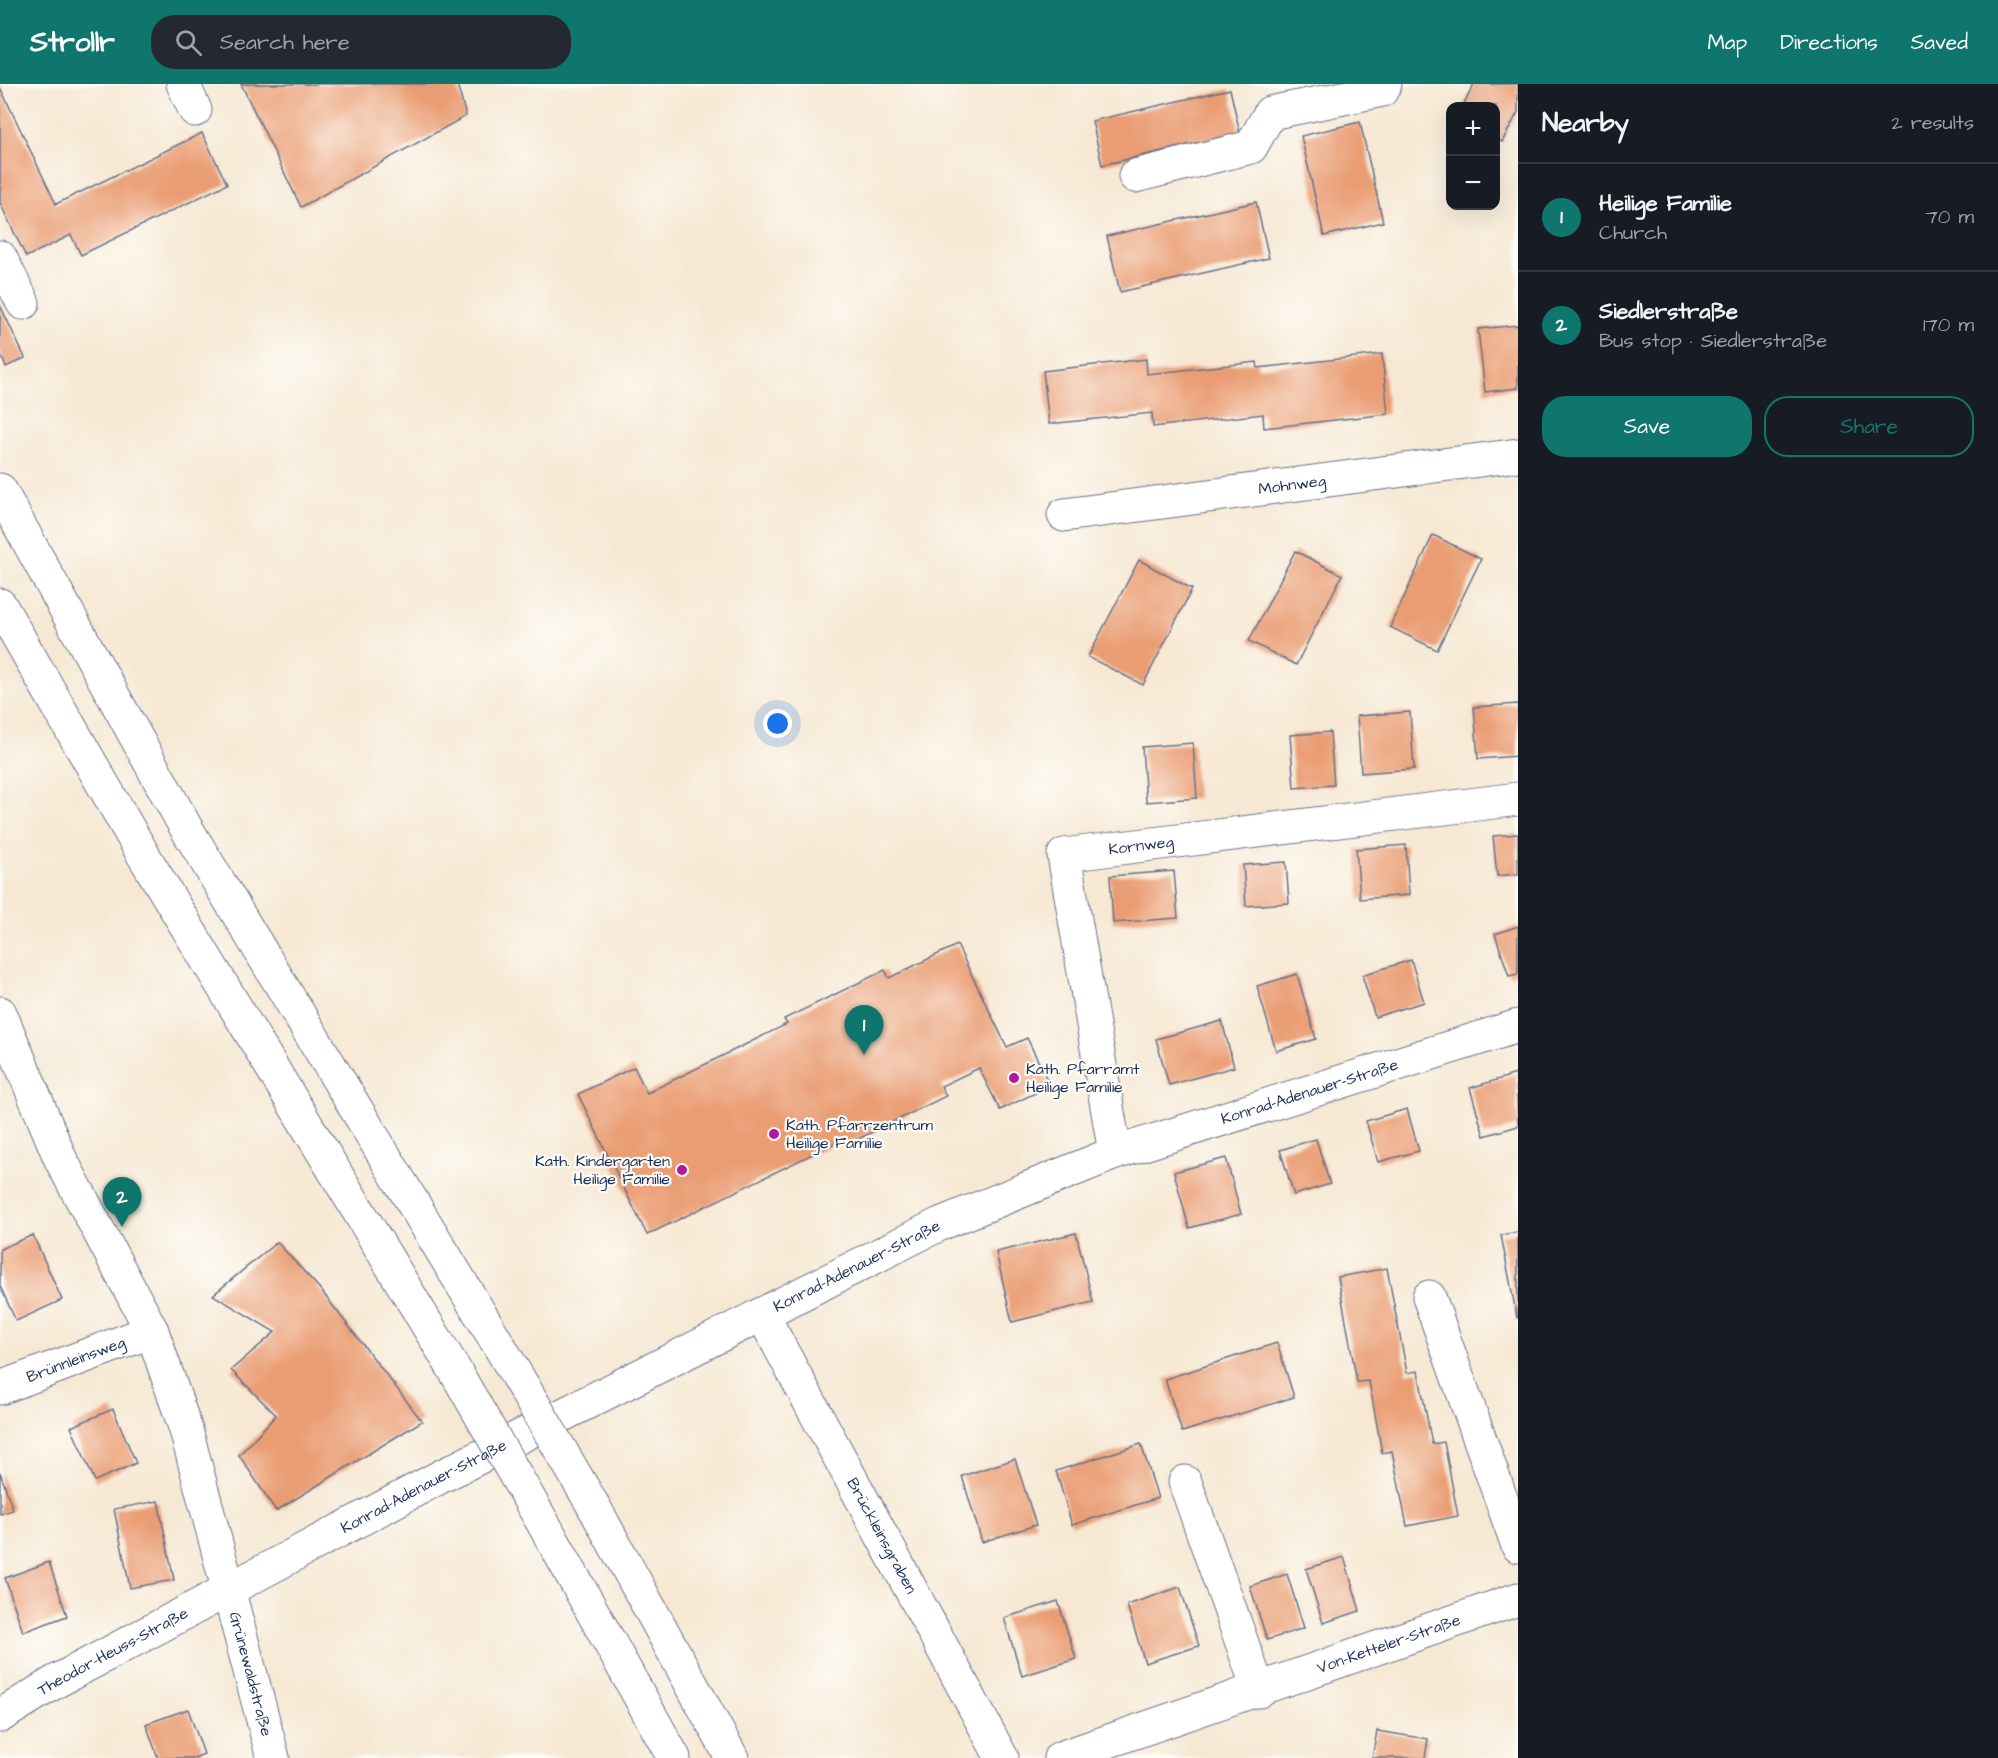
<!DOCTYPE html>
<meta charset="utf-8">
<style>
body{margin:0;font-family:"Architects Daughter",sans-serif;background:#242831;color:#f1f3f6}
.controls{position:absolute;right:18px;top:18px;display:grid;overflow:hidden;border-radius:12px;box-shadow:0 6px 24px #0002}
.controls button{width:54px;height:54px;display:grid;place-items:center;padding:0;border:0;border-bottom:2px solid #363941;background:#171b24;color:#f1f3f6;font:30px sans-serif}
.you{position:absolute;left:778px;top:640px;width:21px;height:21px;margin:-15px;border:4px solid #fff;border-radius:50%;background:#1a73e8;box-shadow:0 0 0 9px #1a73e833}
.badge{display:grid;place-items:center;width:39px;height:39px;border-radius:50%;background:#0f766e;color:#fff;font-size:20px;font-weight:700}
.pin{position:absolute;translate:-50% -50px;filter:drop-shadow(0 2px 3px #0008)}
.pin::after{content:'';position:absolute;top:32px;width:21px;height:18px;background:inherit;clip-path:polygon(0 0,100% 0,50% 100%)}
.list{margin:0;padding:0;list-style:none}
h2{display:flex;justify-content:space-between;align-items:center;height:78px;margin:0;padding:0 24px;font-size:26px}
h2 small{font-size:20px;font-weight:400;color:#9ea1a6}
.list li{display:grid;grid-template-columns:39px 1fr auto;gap:18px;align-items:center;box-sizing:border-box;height:108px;padding:0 24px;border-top:2px solid #363941}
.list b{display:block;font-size:22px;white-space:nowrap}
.list p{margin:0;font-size:20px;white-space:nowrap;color:#9ea1a6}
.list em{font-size:20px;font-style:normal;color:#9ea1a6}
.actions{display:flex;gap:12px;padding:18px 24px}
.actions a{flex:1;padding:14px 0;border:2px solid #0f766e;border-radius:24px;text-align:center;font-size:21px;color:#0f766e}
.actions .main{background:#0f766e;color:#fff}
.icon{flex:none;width:33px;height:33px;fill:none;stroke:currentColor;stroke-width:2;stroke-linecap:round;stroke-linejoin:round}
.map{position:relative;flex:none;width:1518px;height:1674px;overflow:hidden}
header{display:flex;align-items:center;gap:36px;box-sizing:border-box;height:84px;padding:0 30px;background:#0f766e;color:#fff}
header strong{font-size:28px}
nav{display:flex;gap:33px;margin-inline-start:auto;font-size:21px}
.search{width:420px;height:54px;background:#242831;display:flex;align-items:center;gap:15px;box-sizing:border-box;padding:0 21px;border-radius:24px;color:#9ea1a6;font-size:22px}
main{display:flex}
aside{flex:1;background:#171b24}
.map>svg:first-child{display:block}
.building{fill:#ea9d73}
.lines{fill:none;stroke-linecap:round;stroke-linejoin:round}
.minor-casing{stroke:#687087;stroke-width:35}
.highway-casing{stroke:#687087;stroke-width:35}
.minor{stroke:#fff;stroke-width:33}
.highway{stroke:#fff;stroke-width:33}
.highway-bridge-casing{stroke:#687087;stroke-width:35;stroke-linecap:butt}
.highway-bridge{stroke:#fff;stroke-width:33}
.poi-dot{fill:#b5179e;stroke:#fdfcf7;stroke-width:2}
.labels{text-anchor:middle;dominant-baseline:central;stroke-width:4.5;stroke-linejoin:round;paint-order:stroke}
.street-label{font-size:16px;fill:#1b2f5e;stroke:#fdfcf7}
.poi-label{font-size:16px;fill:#1b2f5e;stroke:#fdfcf7;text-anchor:start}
</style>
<header>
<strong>Strollr</strong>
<div class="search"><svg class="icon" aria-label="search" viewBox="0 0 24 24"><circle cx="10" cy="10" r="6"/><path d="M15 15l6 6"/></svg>Search here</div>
<nav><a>Map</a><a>Directions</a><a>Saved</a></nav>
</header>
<main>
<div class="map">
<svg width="1518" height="1674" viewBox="0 0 1518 1674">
<rect width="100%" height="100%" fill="#fdfcf7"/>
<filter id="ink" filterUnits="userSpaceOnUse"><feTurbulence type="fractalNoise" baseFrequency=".0167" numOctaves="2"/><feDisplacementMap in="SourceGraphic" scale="12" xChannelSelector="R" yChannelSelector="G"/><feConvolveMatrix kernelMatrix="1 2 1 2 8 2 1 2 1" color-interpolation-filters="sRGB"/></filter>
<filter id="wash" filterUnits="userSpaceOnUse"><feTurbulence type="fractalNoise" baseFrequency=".008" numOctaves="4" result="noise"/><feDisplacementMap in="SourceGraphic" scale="24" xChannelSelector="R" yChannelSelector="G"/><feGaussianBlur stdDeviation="1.35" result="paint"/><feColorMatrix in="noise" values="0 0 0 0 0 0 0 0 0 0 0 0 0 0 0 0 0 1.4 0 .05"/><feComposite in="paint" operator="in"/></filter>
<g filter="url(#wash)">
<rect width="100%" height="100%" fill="#f6e8d3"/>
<g id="blocks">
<g class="building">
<polygon points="241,0 457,0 466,32 301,123"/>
<polygon points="1474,0 1518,0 1518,28 1502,58 1496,54 1496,22 1463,22"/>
<polygon points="0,3 56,120 202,49 227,100 81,171 71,151 26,173 0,119"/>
<polygon points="1230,5 1240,49 1102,81 1092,37"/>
<polygon points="1360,38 1383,138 1324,152 1301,52"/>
<polygon points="1256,118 1269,174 1120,208 1107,152"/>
<polygon points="0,221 25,274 6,283 0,269"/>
<polygon points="1518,241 1518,304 1485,308 1478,245"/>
<polygon points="1382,270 1388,330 1264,344 1263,330 1153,343 1152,329 1049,340 1043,287 1146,275 1147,290 1257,278 1258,284"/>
<polygon points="1433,451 1481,475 1437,566 1390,543"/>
<polygon points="1295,467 1342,491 1296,581 1249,557"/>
<polygon points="1139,476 1192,505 1143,601 1088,573"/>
<polygon points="1518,620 1518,672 1478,675 1474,623"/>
<polygon points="1410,628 1414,685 1361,689 1357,632"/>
<polygon points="1330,648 1334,701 1294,704 1290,651"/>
<polygon points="1193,659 1197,714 1146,718 1142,663"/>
<polygon points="1518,750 1518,790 1497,792 1493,752"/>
<polygon points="1406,761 1409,811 1360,815 1356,765"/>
<polygon points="1286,778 1289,819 1246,822 1243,781"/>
<polygon points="1174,787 1178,834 1113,839 1110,792"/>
<polygon points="1518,842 1518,890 1509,892 1495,850"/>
<polygon points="957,861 1007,963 1027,954 1050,1002 1000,1026 979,984 941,1002 946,1012 846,1061 843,1055 647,1151 578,1010 634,983 647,1009 787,940 784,935 885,886 889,894"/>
<polygon points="1411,876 1424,918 1375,933 1362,891"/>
<polygon points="1297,890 1316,955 1276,967 1257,902"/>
<polygon points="1222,937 1234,983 1169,1001 1156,955"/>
<polygon points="1516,990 1518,1042 1484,1052 1470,1004"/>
<polygon points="1407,1025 1419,1067 1378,1078 1366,1037"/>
<polygon points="1316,1055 1330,1100 1294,1111 1280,1066"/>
<polygon points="1226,1074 1241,1130 1189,1144 1174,1088"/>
<polygon points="1518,1148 1518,1233 1517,1234 1501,1151"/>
<polygon points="1076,1149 1093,1218 1012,1238 996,1168"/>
<polygon points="33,1151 62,1216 16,1237 0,1202 0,1165"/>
<polygon points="277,1158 320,1205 422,1337 276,1427 239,1371 276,1331 231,1286 275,1248 213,1211"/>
<polygon points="1387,1184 1407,1289 1418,1287 1432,1360 1444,1358 1458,1432 1407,1442 1392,1367 1382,1369 1369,1297 1357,1298 1338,1193"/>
<polygon points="1277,1259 1294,1313 1182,1348 1165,1295"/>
<polygon points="113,1325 136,1379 95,1397 71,1343"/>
<polygon points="1141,1360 1158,1414 1072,1441 1056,1387"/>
<polygon points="1015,1375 1036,1441 982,1458 962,1392"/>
<polygon points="0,1388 13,1426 0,1430"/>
<polygon points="158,1417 174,1496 130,1504 114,1425"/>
<polygon points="1344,1473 1360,1527 1323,1539 1306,1485"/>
<polygon points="49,1478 67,1532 23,1548 5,1494"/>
<polygon points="1287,1490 1304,1544 1267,1556 1250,1502"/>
<polygon points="1180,1503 1199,1562 1145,1579 1127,1521"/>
<polygon points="1058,1517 1076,1575 1022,1592 1004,1534"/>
<polygon points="188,1625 204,1670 194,1674 158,1674 146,1640"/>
<polygon points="1377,1647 1428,1655 1425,1674 1372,1674"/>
</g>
</g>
</g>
<g filter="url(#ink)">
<use href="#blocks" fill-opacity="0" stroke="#687087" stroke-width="1.5"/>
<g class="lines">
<g class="minor-casing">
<g id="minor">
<polyline points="183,0 195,26"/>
<polyline points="1135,92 1251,63 1270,29 1382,6 1385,0"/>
<polyline points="0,173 23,219"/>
<path id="s1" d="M1064,431L1518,371"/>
<path id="s2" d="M0,929L60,1074L152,1247L186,1346L273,1674"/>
<path id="s3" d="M1115,1069L1064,771L1518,715"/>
<polyline points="1429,1213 1518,1462"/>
<path id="s4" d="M762,1230L1002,1674"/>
<path id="s5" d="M0,1304L152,1247"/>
<polyline points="1185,1398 1259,1607"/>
<path id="s6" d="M0,1632L55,1598L440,1393L940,1140L1115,1069L1518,942"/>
<path id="s7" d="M1060,1674L1518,1515"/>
</g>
</g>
<g class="highway-casing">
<g id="highway">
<polyline points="0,406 185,742 500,1263"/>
<polyline points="0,521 144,772 457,1290"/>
<polyline points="594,1423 732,1674"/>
<polyline points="547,1446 674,1674"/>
</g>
</g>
<use href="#minor" class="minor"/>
<use href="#highway" class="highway"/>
<g class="highway-bridge-casing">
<g id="highway-bridge">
<polyline points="500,1263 594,1423"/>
<polyline points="457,1290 547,1446"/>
</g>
</g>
<use href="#highway-bridge" class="highway-bridge"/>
</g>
</g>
<g class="poi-dot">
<circle cx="1014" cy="994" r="6"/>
<circle cx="774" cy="1050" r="6"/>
<circle cx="682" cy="1086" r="6"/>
</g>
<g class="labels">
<g class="street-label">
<text stroke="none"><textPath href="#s1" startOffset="230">Mohnweg</textPath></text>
<text stroke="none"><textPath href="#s3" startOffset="380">Kornweg</textPath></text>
<text stroke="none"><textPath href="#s6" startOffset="1454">Konrad-Adenauer-Straße</textPath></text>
<text stroke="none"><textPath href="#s6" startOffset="968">Konrad-Adenauer-Straße</textPath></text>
<text stroke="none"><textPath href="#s5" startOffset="81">Brünnleinsweg</textPath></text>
<text stroke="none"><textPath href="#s6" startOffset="482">Konrad-Adenauer-Straße</textPath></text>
<text stroke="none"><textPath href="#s4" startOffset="252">Brückleinsgraben</textPath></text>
<text stroke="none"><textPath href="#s7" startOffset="348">Von-Ketteler-Straße</textPath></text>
<text stroke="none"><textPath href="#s6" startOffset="130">Theodor-Heuss-Straße</textPath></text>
<text stroke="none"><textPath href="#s2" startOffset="710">Grünewaldstraße</textPath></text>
</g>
<g class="poi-label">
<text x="1026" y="985">Kath. Pfarramt<tspan x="1026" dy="18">Heilige Familie</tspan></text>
<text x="786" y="1041">Kath. Pfarrzentrum<tspan x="786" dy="18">Heilige Familie</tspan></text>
<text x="670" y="1077" text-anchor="end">Kath. Kindergarten<tspan x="670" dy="18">Heilige Familie</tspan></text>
</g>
</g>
</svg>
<div class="controls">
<button>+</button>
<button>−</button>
</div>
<div class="you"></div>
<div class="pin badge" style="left:864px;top:971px">1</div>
<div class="pin badge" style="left:122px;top:1143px">2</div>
</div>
<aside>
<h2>Nearby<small>2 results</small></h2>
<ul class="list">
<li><span class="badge">1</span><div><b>Heilige Familie</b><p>Church</p></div><em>70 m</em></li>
<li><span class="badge">2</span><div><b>Siedlerstraße</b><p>Bus stop · Siedlerstraße</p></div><em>170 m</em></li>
</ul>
<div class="actions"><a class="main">Save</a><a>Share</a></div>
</aside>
</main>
